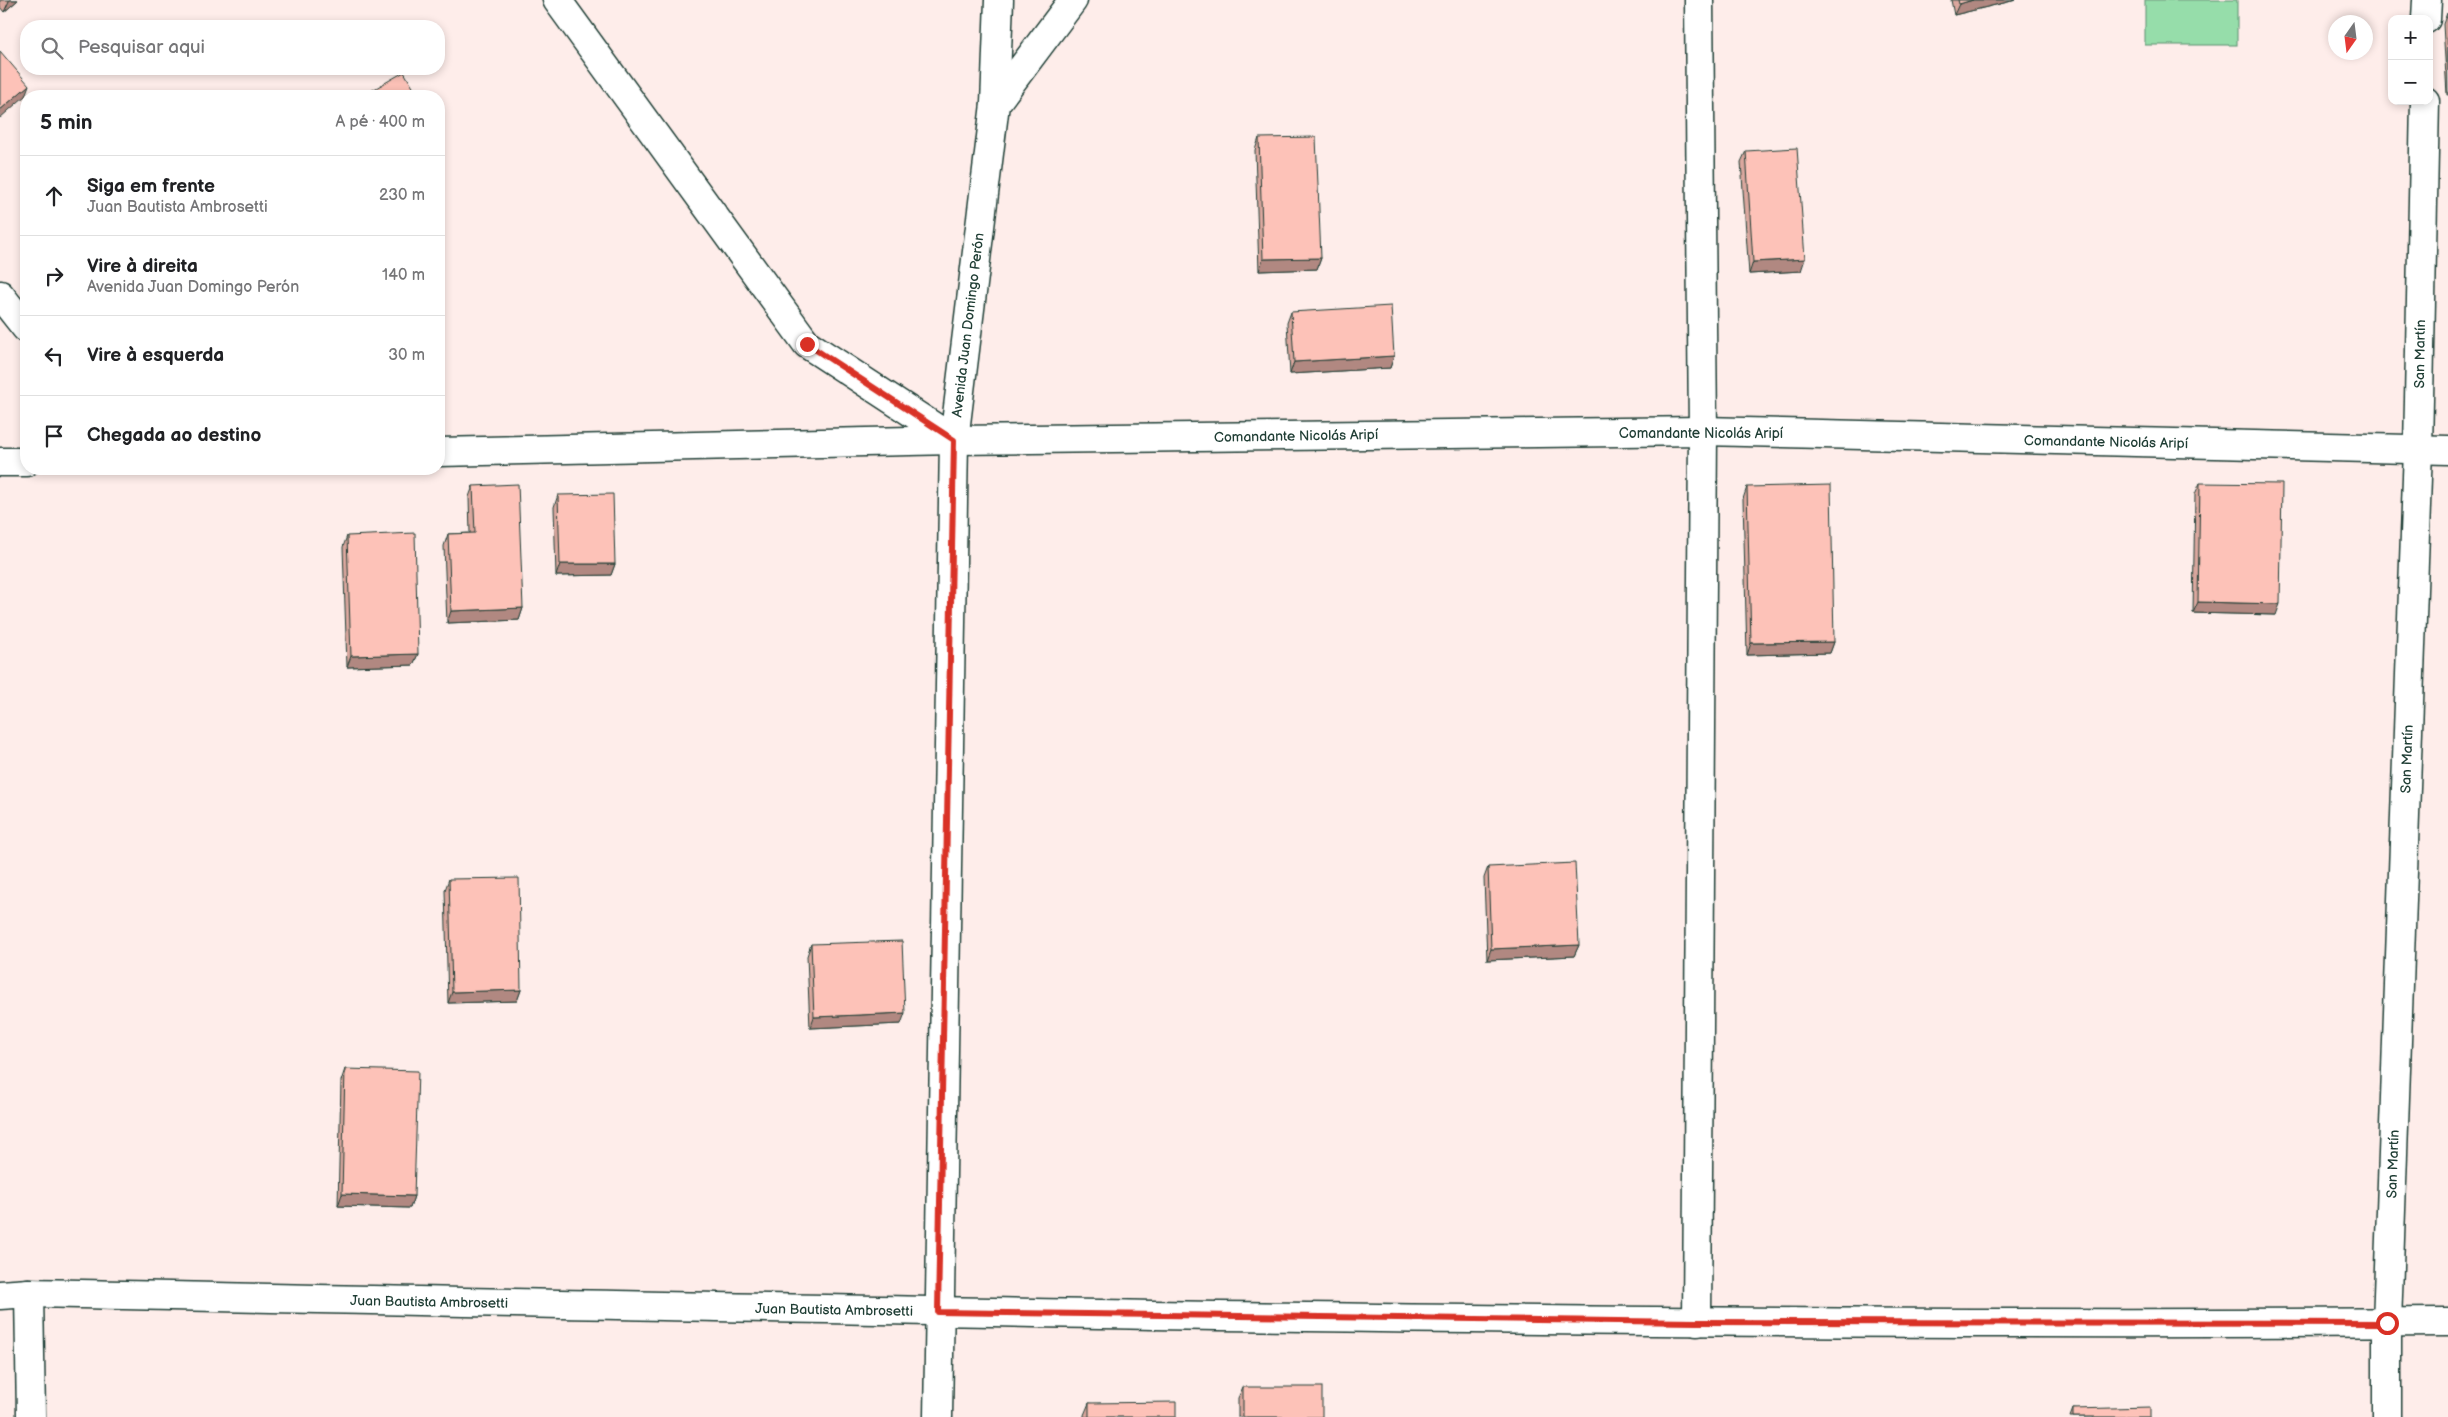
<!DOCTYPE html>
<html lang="pt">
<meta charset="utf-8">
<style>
body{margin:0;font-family:"Balsamiq Sans",sans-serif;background:#f2f2f2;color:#202124}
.controls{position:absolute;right:15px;top:15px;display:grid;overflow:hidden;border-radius:10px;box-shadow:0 2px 8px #0003}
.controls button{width:45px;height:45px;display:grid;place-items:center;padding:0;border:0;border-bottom:1px solid #e0e0e0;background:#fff;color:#202124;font:25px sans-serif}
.compass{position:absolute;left:2328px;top:15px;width:45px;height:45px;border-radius:50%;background:#fff;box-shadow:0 2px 8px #0003;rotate:194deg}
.stop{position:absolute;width:15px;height:15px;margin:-11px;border:4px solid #d93025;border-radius:50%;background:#fff}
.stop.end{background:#d93025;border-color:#fff;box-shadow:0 1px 5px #0008}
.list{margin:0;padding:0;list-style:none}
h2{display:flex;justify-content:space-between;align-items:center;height:65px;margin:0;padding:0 20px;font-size:21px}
h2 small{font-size:16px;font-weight:400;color:#757577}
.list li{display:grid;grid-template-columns:32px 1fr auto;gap:15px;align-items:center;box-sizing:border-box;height:80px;padding:0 20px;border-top:1px solid #e0e0e0}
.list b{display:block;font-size:19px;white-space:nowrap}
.list p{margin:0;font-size:16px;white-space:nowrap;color:#757577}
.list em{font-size:16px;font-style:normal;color:#757577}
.icon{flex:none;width:28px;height:28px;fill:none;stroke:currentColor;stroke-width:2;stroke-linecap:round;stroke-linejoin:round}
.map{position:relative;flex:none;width:2448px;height:1417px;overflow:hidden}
.search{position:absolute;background:#fff;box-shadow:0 2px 8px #0003;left:20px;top:20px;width:425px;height:55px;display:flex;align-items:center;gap:12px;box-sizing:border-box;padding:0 18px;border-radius:20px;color:#757577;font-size:19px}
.panel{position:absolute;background:#fff;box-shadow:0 2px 8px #0003;left:20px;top:90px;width:425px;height:385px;border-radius:20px}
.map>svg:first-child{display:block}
.green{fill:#96ddaa;stroke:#5a8d6f}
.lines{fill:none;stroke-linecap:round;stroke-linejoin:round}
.street-casing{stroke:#1f3d34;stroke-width:31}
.secondary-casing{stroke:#1f3d34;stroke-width:31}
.street{stroke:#fff;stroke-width:28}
.secondary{stroke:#fff;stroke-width:28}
.wall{fill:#daa79e;stroke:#1f3d34}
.shaded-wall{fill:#b18881;stroke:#1f3d34}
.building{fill:#fdc2b8;stroke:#1f3d34}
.route{stroke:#d93025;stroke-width:6}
.labels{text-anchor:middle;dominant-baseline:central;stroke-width:4;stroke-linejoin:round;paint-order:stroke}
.street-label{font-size:14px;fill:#1f3d34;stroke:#fff}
</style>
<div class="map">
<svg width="2448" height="1417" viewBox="0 0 2448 1417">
<rect width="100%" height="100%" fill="#feedea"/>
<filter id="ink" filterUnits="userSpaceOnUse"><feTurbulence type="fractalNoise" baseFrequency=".02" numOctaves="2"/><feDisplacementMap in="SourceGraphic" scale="10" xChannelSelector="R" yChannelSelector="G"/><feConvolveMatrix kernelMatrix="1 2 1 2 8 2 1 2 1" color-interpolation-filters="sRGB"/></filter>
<g filter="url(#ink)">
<rect class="green" x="2145" y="0" width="92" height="45"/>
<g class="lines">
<g class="street-casing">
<g id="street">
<polyline points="557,0 807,344 954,440"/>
<polyline points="2426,19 2427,0"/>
<polyline points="995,104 999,0"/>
<polyline points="0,295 26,328"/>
<polyline points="439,452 954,440 1703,431 2448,450"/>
<polyline points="0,462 26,462"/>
<polyline points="29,1293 31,1417"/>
<path d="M0,1295L29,1293C835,1310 1642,1328 2448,1322"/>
<polyline points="1697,1322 1703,431 1699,0"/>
<polyline points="2387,1417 2387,1323 2418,449 2425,101"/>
</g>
</g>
<g class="secondary-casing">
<polyline id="secondary" points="938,1417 954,440 995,104 1073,0"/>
</g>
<use href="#street" class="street"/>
<use href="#secondary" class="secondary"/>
</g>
<g class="wall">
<polygon points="0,0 18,0 4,12 0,7"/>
<polygon points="1951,0 2016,0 1954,15"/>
<polygon points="2447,13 2448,95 2447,95 2443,24"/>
<polygon points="1259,138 1321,258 1317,269 1259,271 1255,150"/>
<polygon points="1746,151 1801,271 1749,274 1741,162"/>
<polygon points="1291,312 1394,356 1390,368 1290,374 1287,323"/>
<polygon points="2200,483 2276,615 2193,613 2195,494"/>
<polygon points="473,486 523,608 519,620 447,623 444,546 448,534 470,533 469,497"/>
<polygon points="1747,487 1834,642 1830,653 1747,655 1743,499"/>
<polygon points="558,495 615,564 611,575 556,576 554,507"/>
<polygon points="347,536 418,654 413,665 347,667 343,547"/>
<polygon points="1488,867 1579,945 1574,956 1487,960 1484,878"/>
<polygon points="449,879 521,990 517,1001 448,1003 445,890"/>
<polygon points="811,944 901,1024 810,1028 807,956"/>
<polygon points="345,1069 414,1196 410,1208 338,1206 341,1081"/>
<polygon points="1243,1387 1322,1417 1238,1417 1238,1398"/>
<polygon points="1089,1403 1176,1417 1084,1417 1084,1415"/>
<polygon points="2073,1409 2150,1417 2070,1417"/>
</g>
<g class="shaded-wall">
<polygon points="9,0 18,0 4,12 9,1"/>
<polygon points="1973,0 2016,0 1954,15 1959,4"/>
<polygon points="29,85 25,96 0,118 0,110"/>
<polygon points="1321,258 1317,269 1259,271 1263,259"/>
<polygon points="1805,259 1801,271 1749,274 1753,262"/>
<polygon points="1394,356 1390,368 1290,374 1294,362"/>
<polygon points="560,564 615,564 611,575 556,576"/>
<polygon points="2198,602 2280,604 2276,615 2193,613"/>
<polygon points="523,608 519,620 447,623 451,611"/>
<polygon points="1834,642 1830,653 1747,655 1751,643"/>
<polygon points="418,654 413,665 347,667 351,656"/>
<polygon points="1579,945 1574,956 1487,960 1491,949"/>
<polygon points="521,990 517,1001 448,1003 452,992"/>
<polygon points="905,1013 901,1024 810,1028 814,1017"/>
<polygon points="342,1194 414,1196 410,1208 338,1206"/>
</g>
<g class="building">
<polygon points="1958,0 1973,0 1959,4"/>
<polygon points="0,51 29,85 0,110"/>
<polygon points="404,72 418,96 362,96"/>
<polygon points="1316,137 1321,258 1263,259 1259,138"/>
<polygon points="1797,148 1805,259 1753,262 1746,151"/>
<polygon points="1391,306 1394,356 1294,362 1291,312"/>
<polygon points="2200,483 2282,484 2280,604 2198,602"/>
<polygon points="518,484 523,608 451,611 448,534 475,533 473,486"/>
<polygon points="1831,485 1834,642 1751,643 1747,487"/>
<polygon points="613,494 615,564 560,564 558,495"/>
<polygon points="415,533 418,654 351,656 347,536"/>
<polygon points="1575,863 1579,945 1491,949 1488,867"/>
<polygon points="519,878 521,990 452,992 449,879"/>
<polygon points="902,941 905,1013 814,1017 811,944"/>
<polygon points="345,1069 418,1071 414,1196 342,1194"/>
<rect x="1243" y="1387" width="79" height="30"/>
<polygon points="1176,1402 1176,1417 1089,1417 1089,1403"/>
<polygon points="2150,1407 2150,1417 2073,1417 2073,1409"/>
</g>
</g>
<g class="lines" filter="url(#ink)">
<polyline class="route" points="807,344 954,440 938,1312 1697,1322 2387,1323"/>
</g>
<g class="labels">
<g class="street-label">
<text transform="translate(968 325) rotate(-83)">Avenida Juan Domingo Perón</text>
<text transform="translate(2420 354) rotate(-89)">San Martín</text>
<text x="1701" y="433">Comandante Nicolás Aripí</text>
<text transform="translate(1296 436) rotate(-1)">Comandante Nicolás Aripí</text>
<text transform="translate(2106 442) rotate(1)">Comandante Nicolás Aripí</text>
<text transform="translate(2407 759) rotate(-88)">San Martín</text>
<text transform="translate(2393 1164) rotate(-88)">San Martín</text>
<text transform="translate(429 1302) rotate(1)">Juan Bautista Ambrosetti</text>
<text transform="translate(834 1310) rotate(1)">Juan Bautista Ambrosetti</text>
</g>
</g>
</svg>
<div class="controls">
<button>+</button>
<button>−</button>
</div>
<svg class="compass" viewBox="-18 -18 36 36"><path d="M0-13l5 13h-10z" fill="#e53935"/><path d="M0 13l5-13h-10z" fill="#757577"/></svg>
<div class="stop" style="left:2387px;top:1323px"></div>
<div class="stop end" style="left:807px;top:344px"></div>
<div class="search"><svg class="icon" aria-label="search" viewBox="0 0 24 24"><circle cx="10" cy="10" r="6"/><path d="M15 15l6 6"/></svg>Pesquisar aqui</div>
<section class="panel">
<h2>5 min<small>A pé · 400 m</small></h2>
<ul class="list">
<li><svg class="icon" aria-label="ahead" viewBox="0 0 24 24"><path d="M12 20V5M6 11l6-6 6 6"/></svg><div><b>Siga em frente</b><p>Juan Bautista Ambrosetti</p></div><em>230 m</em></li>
<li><svg class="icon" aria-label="right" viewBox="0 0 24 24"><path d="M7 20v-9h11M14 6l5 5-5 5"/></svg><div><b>Vire à direita</b><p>Avenida Juan Domingo Perón</p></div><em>140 m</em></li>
<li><svg class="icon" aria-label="left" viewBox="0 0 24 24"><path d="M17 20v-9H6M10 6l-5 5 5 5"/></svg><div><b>Vire à esquerda</b></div><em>30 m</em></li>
<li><svg class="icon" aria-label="arrive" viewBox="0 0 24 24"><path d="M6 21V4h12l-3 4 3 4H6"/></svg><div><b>Chegada ao destino</b></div></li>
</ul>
</section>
</div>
